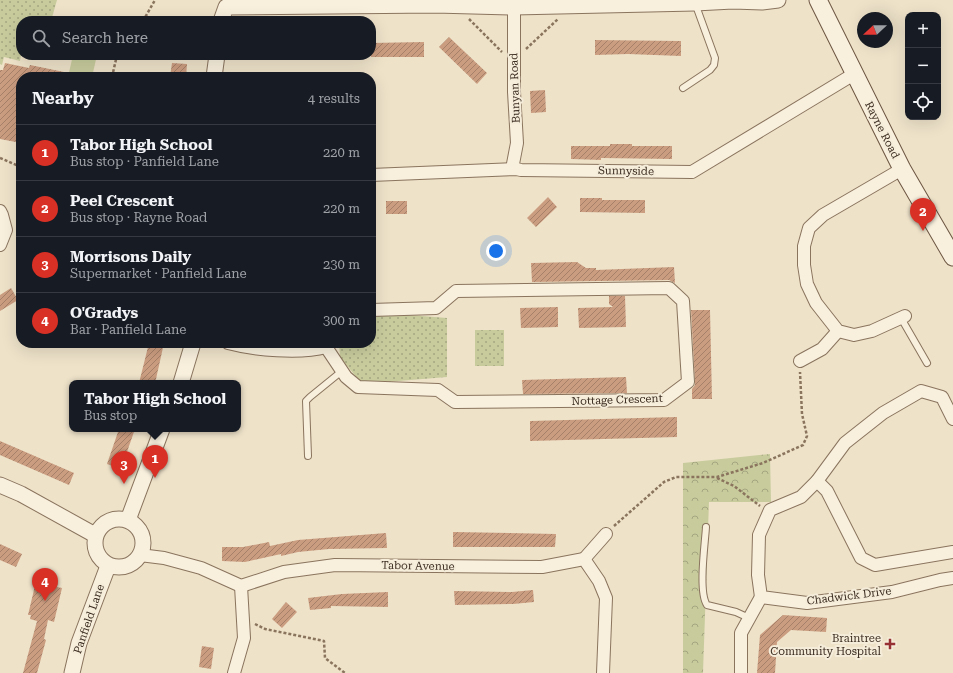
<!DOCTYPE html>
<meta charset="utf-8">
<style>
body{margin:0;font-family:"Roboto Serif",serif;background:#242831;color:#f1f3f6}
.controls{position:absolute;right:12px;top:12px;display:grid;overflow:hidden;border-radius:8px;box-shadow:0 4px 16px #0002}
.controls button{width:36px;height:36px;display:grid;place-items:center;padding:0;border:0;border-bottom:1px solid #363941;background:#171b24;color:#f1f3f6;font:20px sans-serif}
.compass{position:absolute;left:857px;top:12px;width:36px;height:36px;border-radius:50%;background:#171b24;box-shadow:0 4px 16px #0002;rotate:248deg}
.you{position:absolute;left:496px;top:251px;width:14px;height:14px;margin:-10px;border:3px solid #fff;border-radius:50%;background:#1a73e8;box-shadow:0 0 0 6px #1a73e833}
.badge{display:grid;place-items:center;width:26px;height:26px;border-radius:50%;background:#d93025;color:#fff;font-size:13px;font-weight:700}
.pin{position:absolute;translate:-50% -33px;filter:drop-shadow(0 1px 2px #0008)}
.pin::after{content:'';position:absolute;top:21px;width:14px;height:12px;background:inherit;clip-path:polygon(0 0,100% 0,50% 100%)}
.popup{position:absolute;left:69px;top:380px;width:172px;height:52px;box-sizing:border-box;display:grid;place-content:center;border-radius:8px;background:#171b24;filter:drop-shadow(0 1px 3px #0005);font-size:13px;white-space:nowrap;color:#9ea1a6}
.popup b{font-size:15px;color:#f1f3f6}
.popup::after{content:'';position:absolute;left:50%;top:100%;margin-left:-8px;border:8px solid transparent;border-top-color:#171b24}
.list{margin:0;padding:0;list-style:none}
h2{display:flex;justify-content:space-between;align-items:center;height:52px;margin:0;padding:0 16px;font-size:17px}
h2 small{font-size:13px;font-weight:400;color:#9ea1a6}
.list li{display:grid;grid-template-columns:26px 1fr auto;gap:12px;align-items:center;box-sizing:border-box;height:56px;padding:0 16px;border-top:1px solid #363941}
.list b{display:block;font-size:15px;white-space:nowrap}
.list p{margin:0;font-size:13px;white-space:nowrap;color:#9ea1a6}
.list em{font-size:13px;font-style:normal;color:#9ea1a6}
.icon{flex:none;width:22px;height:22px;fill:none;stroke:currentColor;stroke-width:2;stroke-linecap:round;stroke-linejoin:round}
.map{position:relative;flex:none;width:953px;height:673px;overflow:hidden}
.search{position:absolute;background:#171b24;box-shadow:0 4px 16px #0002;left:16px;top:16px;width:360px;height:44px;display:flex;align-items:center;gap:10px;box-sizing:border-box;padding:0 14px;border-radius:16px;color:#9ea1a6;font-size:15px}
.panel{position:absolute;background:#171b24;box-shadow:0 4px 16px #0002;left:16px;top:72px;width:360px;height:276px;border-radius:16px}
.map>svg:first-child{display:block}
.green{fill:url(#green-dots)}
.forest{fill:url(#forest-crowns)}
.pitch{fill:#c8cc9d}
.building{fill:url(#building-hatch)}
.lines{fill:none;stroke-linecap:round;stroke-linejoin:round}
.service-casing{stroke:#8a745e;stroke-width:8}
.minor-casing{stroke:#8a745e;stroke-width:14}
.tertiary-casing{stroke:#8a745e;stroke-width:17}
.secondary-casing{stroke:#6c5541;stroke-width:19}
.path{stroke:#8a745e;stroke-width:2.5;stroke-dasharray:3 2;stroke-linecap:butt}
.service{stroke:#f8efdd;stroke-width:6}
.minor{stroke:#f8efdd;stroke-width:12}
.tertiary{stroke:#f8efdd;stroke-width:15}
.secondary{stroke:#f8efdd;stroke-width:17}
.poi-dot{fill:#973033;stroke:#f5ecd9;stroke-width:1.5}
.labels{text-anchor:middle;dominant-baseline:central;stroke-width:4;stroke-linejoin:round;paint-order:stroke}
.street-label{font-size:11px;fill:#3b2d21;stroke:#f5ecd9}
.poi-label{font-size:11px;fill:#3b2d21;stroke:#f5ecd9;text-anchor:end}
</style>
<div class="map">
<svg width="953" height="673" viewBox="0 0 953 673">
<defs>
<pattern id="green-dots" width="8" height="8" patternUnits="userSpaceOnUse"><rect width="8" height="8" fill="#c8cc9d"/><path d="M2 2h.1M6 6h.1" fill="none" stroke="#a4a680" stroke-width="1.8" stroke-linecap="round"/></pattern>
<pattern id="forest-crowns" width="20" height="18" patternUnits="userSpaceOnUse"><rect width="20" height="18" fill="#c8cc9d"/><path d="M2 6a3 3 0 1 1 6 0M12 15a3 3 0 1 1 6 0" fill="none" stroke="#a4a680"/></pattern>
<pattern id="building-hatch" width="6" height="6" patternUnits="userSpaceOnUse"><rect width="6" height="6" fill="#cb9d80"/><path d="M-1 1l2-2M0 6l6-6M5 7l2-2" fill="none" stroke="#a68068"/></pattern>
</defs>
<rect width="100%" height="100%" fill="#eee2c9"/>
<g class="green">
<polygon points="0,0 57,0 51,21 21,21 21,55 20,61 4,57 2,65 0,64"/>
<polygon points="371,312 447,318 447,377 362,384 340,357 339,343 371,343"/>
<rect x="475" y="330" width="29" height="36"/>
</g>
<polygon class="forest" points="770,454 771,502 709,502 703,673 683,673 683,463"/>
<polygon class="pitch" points="73,55 97,55 92,77 68,77"/>
<g class="building">
<polygon points="449,37 487,73 477,84 439,47"/>
<polygon points="595,40 681,41 681,56 628,54 595,55"/>
<polygon points="424,42 424,57 371,57 371,43"/>
<polygon points="5,63 29,68 30,65 64,72 63,77 21,77 21,143 0,139 0,70 3,70"/>
<polygon points="172,63 187,64 186,77 170,77"/>
<polygon points="545,90 546,112 531,113 530,91"/>
<polygon points="610,144 632,144 632,146 672,146 672,159 601,158 601,160 571,159 571,146 610,146"/>
<polygon points="548,197 557,207 536,227 527,218"/>
<polygon points="580,198 602,198 602,200 645,200 645,213 580,212"/>
<rect x="386" y="201" width="21" height="13"/>
<polygon points="577,262 586,268 596,268 596,270 674,267 675,283 669,280 532,282 531,263"/>
<polygon points="11,288 18,300 0,311 0,295"/>
<polygon points="609,296 625,296 626,327 579,328 578,308 613,307 609,304"/>
<polygon points="558,307 558,327 521,328 520,308"/>
<polygon points="691,310 710,310 712,399 692,399 692,389 695,385 695,382"/>
<polygon points="149,343 164,343 156,379 155,383 139,383"/>
<polygon points="626,377 627,393 523,394 522,380"/>
<polygon points="677,417 677,437 530,441 530,421"/>
<polygon points="119,429 135,429 121,469 107,464"/>
<polygon points="0,441 74,473 69,485 0,455"/>
<polygon points="453,532 556,534 555,547 453,547"/>
<polygon points="386,533 387,548 329,549 298,552 281,556 281,554 245,562 222,561 222,547 243,547 269,542 270,546 298,540"/>
<polygon points="0,544 22,554 16,567 0,560"/>
<polygon points="38,573 51,576 51,578 58,580 57,587 62,588 54,622 48,620 44,639 46,640 37,673 23,673 37,621 30,619 31,615 28,615"/>
<polygon points="533,590 534,602 513,604 455,605 454,591 512,592"/>
<polygon points="388,592 388,607 331,606 331,608 310,610 308,598 342,594"/>
<polygon points="286,602 297,612 282,628 272,619"/>
<polygon points="783,615 827,618 826,632 791,630 777,642 775,673 757,673 760,635"/>
<polygon points="202,646 214,648 211,669 199,667"/>
</g>
<g class="lines">
<g class="service-casing">
<g id="service">
<polyline points="683,88 710,70 714,65 715,58 695,3"/>
<polyline points="901,318 927,363"/>
<polyline points="308,456 306,401 310,397 342,371"/>
<path d="M706,527C705,544 698,592 707,605L736,612L749,618"/>
</g>
</g>
<g class="minor-casing">
<g id="minor">
<polyline points="512,169 517,143 514,92 514,7"/>
<polyline points="902,169 823,215 809,228 804,246 804,265 807,284 816,303 838,331 854,335 872,331 905,316"/>
<polyline points="371,175 516,169 521,170 692,172 854,74"/>
<polyline points="0,211 2,215 6,230 0,245"/>
<path d="M228,343C254,350 300,354 326,347L329,343"/>
<polyline points="326,347 346,377 358,387 438,390 455,402 664,400 688,382 683,301 669,288 456,291 436,308 371,310"/>
<polyline points="800,361 822,349 838,331"/>
<polyline points="953,419 942,397 921,391 883,413 845,443 817,481 801,497 770,510 759,535 758,575 761,597 807,603 892,592 940,580 953,578"/>
<polyline points="817,481 827,491 861,558 875,565 953,552"/>
<polyline points="140,555 164,558 201,568 241,586 284,572 335,565 542,567 584,559 599,581 606,598 603,673"/>
<polyline points="584,559 606,534"/>
<polyline points="234,673 244,638 241,586"/>
<polyline points="741,673 741,633 761,597"/>
</g>
</g>
<g class="tertiary-casing">
<g id="tertiary">
<polyline points="221,21 226,7 435,5 514,7 695,3 733,1 762,2 778,0"/>
<polyline points="214,77 217,55"/>
<polyline points="181,383 193,343"/>
<polyline points="0,485 21,494 95,535"/>
<circle cx="119" cy="543" r="24"/>
<polyline points="128,520 162,429"/>
<polyline points="72,673 79,643 108,566"/>
</g>
</g>
<g class="secondary-casing">
<polyline id="secondary" points="818,0 902,169 953,257"/>
</g>
<g class="path">
<polyline points="469,19 502,52"/>
<polyline points="143,21 155,0"/>
<polyline points="526,49 558,19"/>
<polyline points="112,77 117,55"/>
<polyline points="0,158 21,167"/>
<polyline points="717,478 734,486 760,506"/>
<polyline points="614,526 664,482 676,477 717,477 763,463 803,445 807,436 802,414 800,372"/>
<polyline points="255,624 265,629 324,641 325,658 345,673"/>
</g>
<use href="#service" class="service"/>
<use href="#minor" class="minor"/>
<use href="#tertiary" class="tertiary"/>
<use href="#secondary" class="secondary"/>
</g>
<path class="poi-dot" d="M888 638h4v4h4v4h-4v4h-4v-4h-4v-4h4z"/>
<g class="labels">
<g class="street-label">
<text transform="translate(515 88) rotate(-92)">Bunyan Road</text>
<text transform="translate(882 130) rotate(63)">Rayne Road</text>
<text transform="translate(626 171) rotate(1)">Sunnyside</text>
<text transform="translate(617 400) rotate(-2)">Nottage Crescent</text>
<text transform="translate(418 566) rotate(1)">Tabor Avenue</text>
<text transform="translate(849 596) rotate(-7)">Chadwick Drive</text>
<text transform="translate(89 619) rotate(-71)">Panfield Lane</text>
</g>
<g class="poi-label">
<text x="881" y="638">Braintree<tspan x="881" dy="13">Community Hospital</tspan></text>
</g>
</g>
</svg>
<div class="controls">
<button>+</button>
<button>−</button>
<button><svg class="icon" aria-label="locate" viewBox="0 0 24 24"><circle cx="12" cy="12" r="6"/><path d="M12 2v4M12 18v4M2 12h4M18 12h4"/></svg></button>
</div>
<svg class="compass" viewBox="-18 -18 36 36"><path d="M0-13l5 13h-10z" fill="#e53935"/><path d="M0 13l5-13h-10z" fill="#9ea1a6"/></svg>
<div class="you"></div>
<div class="pin badge" style="left:155px;top:478px">1</div>
<div class="popup"><b>Tabor High School</b>Bus stop</div>
<div class="pin badge" style="left:923px;top:231px">2</div>
<div class="pin badge" style="left:124px;top:484px">3</div>
<div class="pin badge" style="left:45px;top:601px">4</div>
<div class="search"><svg class="icon" aria-label="search" viewBox="0 0 24 24"><circle cx="10" cy="10" r="6"/><path d="M15 15l6 6"/></svg>Search here</div>
<section class="panel">
<h2>Nearby<small>4 results</small></h2>
<ul class="list">
<li><span class="badge">1</span><div><b>Tabor High School</b><p>Bus stop · Panfield Lane</p></div><em>220 m</em></li>
<li><span class="badge">2</span><div><b>Peel Crescent</b><p>Bus stop · Rayne Road</p></div><em>220 m</em></li>
<li><span class="badge">3</span><div><b>Morrisons Daily</b><p>Supermarket · Panfield Lane</p></div><em>230 m</em></li>
<li><span class="badge">4</span><div><b>O'Gradys</b><p>Bar · Panfield Lane</p></div><em>300 m</em></li>
</ul>
</section>
</div>
